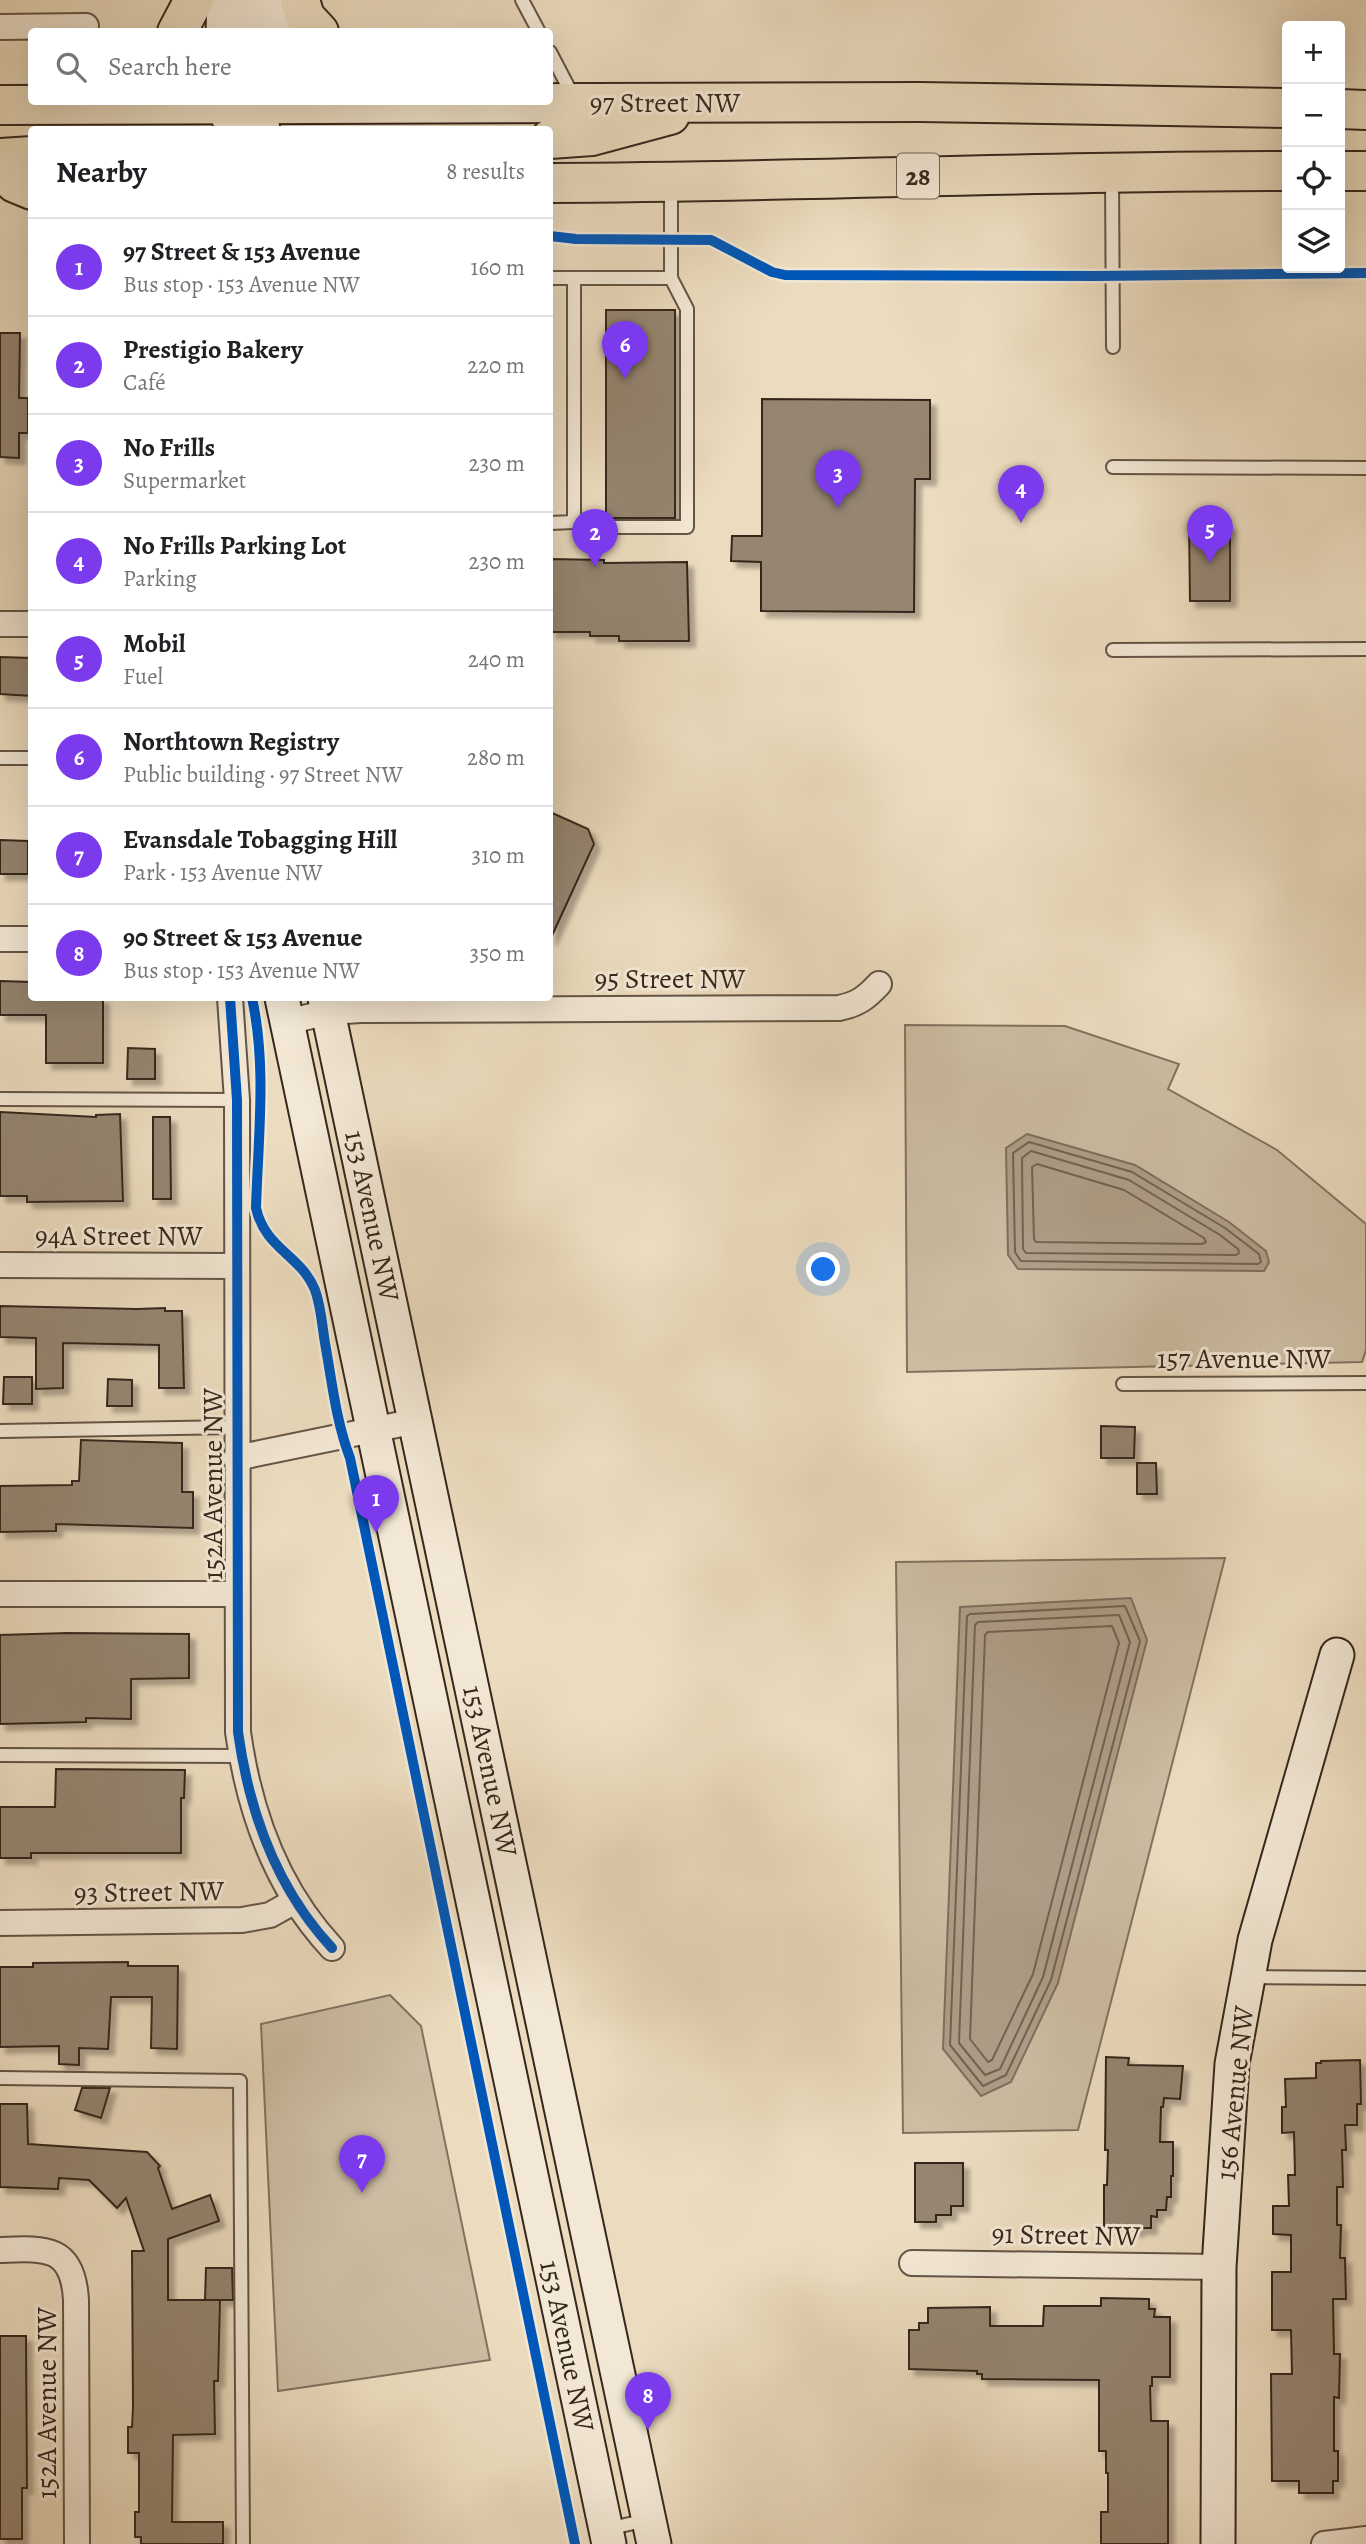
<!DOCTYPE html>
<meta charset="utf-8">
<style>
body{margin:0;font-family:Alegreya,serif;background:#f6f6f6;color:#202124}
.controls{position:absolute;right:21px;top:21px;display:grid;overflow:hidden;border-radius:7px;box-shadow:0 7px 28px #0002}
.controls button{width:63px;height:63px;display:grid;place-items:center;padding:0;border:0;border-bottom:2px solid #e0e0e0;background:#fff;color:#202124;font:35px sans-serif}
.you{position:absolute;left:824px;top:1270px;width:24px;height:24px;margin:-18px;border:5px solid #fff;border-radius:50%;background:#1a73e8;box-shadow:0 0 0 10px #1a73e833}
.badge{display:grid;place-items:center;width:46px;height:46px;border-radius:50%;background:#7c3aed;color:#fff;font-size:23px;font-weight:700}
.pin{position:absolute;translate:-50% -58px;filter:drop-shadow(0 2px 4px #0008)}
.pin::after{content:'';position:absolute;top:37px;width:24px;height:21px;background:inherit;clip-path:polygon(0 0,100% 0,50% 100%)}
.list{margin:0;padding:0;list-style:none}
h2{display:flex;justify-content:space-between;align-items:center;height:91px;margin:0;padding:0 28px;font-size:30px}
h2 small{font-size:23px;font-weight:400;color:#757577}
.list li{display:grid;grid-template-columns:46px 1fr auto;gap:21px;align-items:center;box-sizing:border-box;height:98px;padding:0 28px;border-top:2px solid #e0e0e0}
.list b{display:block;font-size:26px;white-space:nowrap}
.list p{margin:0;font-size:23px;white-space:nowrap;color:#757577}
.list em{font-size:23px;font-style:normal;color:#757577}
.icon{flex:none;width:38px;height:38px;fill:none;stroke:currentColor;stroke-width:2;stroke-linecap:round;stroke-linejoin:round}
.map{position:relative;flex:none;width:1366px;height:2544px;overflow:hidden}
.search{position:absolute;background:#fff;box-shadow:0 7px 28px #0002;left:28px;top:28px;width:525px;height:77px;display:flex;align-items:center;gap:18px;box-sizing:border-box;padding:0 24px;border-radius:7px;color:#757577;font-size:26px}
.panel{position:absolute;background:#fff;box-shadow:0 7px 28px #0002;left:28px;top:126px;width:525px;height:875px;border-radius:7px}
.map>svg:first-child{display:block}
.green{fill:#cdbda3;stroke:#827260;stroke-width:2}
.water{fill:#ae9e88;stroke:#7e6e5d;stroke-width:2}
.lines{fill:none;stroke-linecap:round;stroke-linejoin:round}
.shore{stroke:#726252;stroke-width:2}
.building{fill:#958571;stroke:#36271d;stroke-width:2;filter:url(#shadow)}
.lane-casing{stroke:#645446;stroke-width:16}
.street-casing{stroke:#645446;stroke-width:28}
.secondary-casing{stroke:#36271d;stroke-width:37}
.primary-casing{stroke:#36271d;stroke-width:42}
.lane{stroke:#f3e8d5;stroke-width:12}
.street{stroke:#f3e8d5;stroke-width:24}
.secondary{stroke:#f3e8d5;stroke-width:33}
.primary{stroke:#ecdcbf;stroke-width:38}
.cycleway-casing{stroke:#f3e8d5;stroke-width:15}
.cycleway{stroke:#0057b8;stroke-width:10}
.labels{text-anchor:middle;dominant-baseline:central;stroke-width:6;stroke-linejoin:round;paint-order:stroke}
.shield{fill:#f3e8d5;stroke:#6f6154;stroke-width:2}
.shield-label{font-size:26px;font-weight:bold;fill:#36271d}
.street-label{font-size:28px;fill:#36271d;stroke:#f3e8d5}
</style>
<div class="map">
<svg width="1366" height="2544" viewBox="0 0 1366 2544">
<defs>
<filter id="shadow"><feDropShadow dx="6" dy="6" stdDeviation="2" flood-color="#0004"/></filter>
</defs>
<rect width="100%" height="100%" fill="#ecdcbf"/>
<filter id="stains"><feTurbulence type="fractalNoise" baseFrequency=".00286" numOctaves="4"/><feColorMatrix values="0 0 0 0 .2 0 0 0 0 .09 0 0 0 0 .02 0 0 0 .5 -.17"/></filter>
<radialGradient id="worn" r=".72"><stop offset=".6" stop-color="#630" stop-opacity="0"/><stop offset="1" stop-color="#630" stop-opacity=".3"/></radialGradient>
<g class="green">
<polygon points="905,1025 1065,1026 1179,1064 1168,1089 1277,1150 1366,1224 1366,1350 1362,1362 907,1372"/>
<polygon points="1225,1558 1078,2130 903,2133 896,1562"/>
<polygon points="390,1995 421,2026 490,2360 278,2391 261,2024"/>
</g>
<g class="water">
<polygon points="1027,1134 1135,1165 1229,1222 1266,1251 1269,1262 1264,1271 1018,1269 1008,1255 1006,1148"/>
<polygon points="1131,1598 1147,1640 1058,1983 1011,2082 981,2096 943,2049 960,1607"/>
</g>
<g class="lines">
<g class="shore">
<polygon points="1029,1142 1132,1172 1225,1228 1259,1254 1261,1262 1258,1264 1021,1261 1015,1252 1013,1153"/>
<polygon points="1031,1151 1129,1180 1220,1235 1238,1249 1239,1253 1236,1255 1026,1253 1023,1249 1022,1158"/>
<polygon points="1037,1164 1124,1190 1204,1238 1206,1242 1202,1244 1036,1242 1034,1239 1032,1167"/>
<polygon points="1125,1606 1140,1641 1051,1980 1006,2075 983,2086 950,2045 967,1616 970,1614"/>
<polygon points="1119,1615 1130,1642 1043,1977 1000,2069 985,2075 959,2043 975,1625 978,1622"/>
<polygon points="1112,1626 1119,1643 1033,1974 992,2060 988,2062 970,2039 985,1635 988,1632"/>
</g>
</g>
<g class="building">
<rect x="606" y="310" width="69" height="208"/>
<polygon points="0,333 20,333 19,398 28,398 28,433 19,433 19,458 0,457"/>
<polygon points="762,399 930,400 930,479 915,479 914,612 761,611 761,562 731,561 732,536 762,536"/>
<polygon points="1189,524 1230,524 1230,601 1190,601"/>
<polygon points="550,559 604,560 604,563 687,562 689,641 619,641 619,636 590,636 590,632 550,632"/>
<polygon points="0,657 32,658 32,696 0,694"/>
<polygon points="550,812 588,829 594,844 550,940"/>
<polygon points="0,840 28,841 28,874 0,874"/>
<polygon points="0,981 32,982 32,998 103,998 103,1063 46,1063 46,1015 0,1015"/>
<polygon points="128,1048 155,1049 155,1079 127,1079"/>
<polygon points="0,1112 96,1117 96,1115 120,1114 123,1201 27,1202 27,1196 0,1196"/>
<polygon points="153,1117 170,1117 171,1199 153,1199"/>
<polygon points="0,1306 137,1309 165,1308 165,1311 182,1311 184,1388 159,1388 159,1345 63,1343 63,1388 36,1389 36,1338 0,1337"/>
<polygon points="4,1377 32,1377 32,1404 3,1404"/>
<polygon points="108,1379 132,1380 132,1406 107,1406"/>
<polygon points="1101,1426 1135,1427 1134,1458 1101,1458"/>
<polygon points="81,1440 182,1443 182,1492 193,1492 193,1528 56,1524 56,1531 0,1532 0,1486 72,1485 72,1481 79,1481"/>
<polygon points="1137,1463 1156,1463 1157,1494 1137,1494"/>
<polygon points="68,1633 189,1634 189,1678 131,1679 131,1719 86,1718 86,1722 0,1724 0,1635"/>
<polygon points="56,1769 185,1770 184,1798 181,1798 181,1853 31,1853 31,1858 0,1858 0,1807 55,1807"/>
<polygon points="128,1962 128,1966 178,1966 177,2049 151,2048 152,1997 111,1997 108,2049 79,2048 79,2065 59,2064 59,2046 0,2047 0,1967 33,1967 33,1963"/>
<polygon points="1106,2057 1129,2058 1128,2065 1183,2066 1180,2099 1164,2098 1163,2107 1161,2107 1160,2142 1173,2142 1173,2176 1171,2176 1171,2197 1167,2197 1166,2210 1157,2210 1157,2217 1151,2216 1151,2228 1138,2228 1138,2231 1104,2227 1104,2185 1107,2185 1108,2150 1105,2150"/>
<polygon points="1360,2060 1361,2104 1357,2104 1357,2125 1345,2125 1346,2150 1342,2150 1343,2187 1337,2187 1337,2225 1341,2225 1340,2258 1345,2258 1346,2299 1333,2299 1334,2354 1340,2354 1339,2398 1334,2397 1334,2451 1338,2451 1338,2481 1333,2481 1333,2493 1299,2493 1299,2481 1272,2481 1271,2374 1292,2374 1291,2330 1272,2330 1272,2272 1291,2272 1291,2235 1273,2234 1273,2206 1289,2206 1288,2175 1295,2175 1294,2132 1282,2133 1282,2107 1286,2107 1285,2079 1316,2078 1316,2063 1321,2063 1321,2061"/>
<polygon points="82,2088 110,2088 101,2118 75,2110"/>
<polygon points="0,2104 27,2104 28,2144 147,2152 160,2166 158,2168 172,2209 210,2195 219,2221 168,2239 168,2300 220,2300 218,2381 214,2381 215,2434 173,2435 172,2522 223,2522 223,2544 141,2544 141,2537 135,2537 135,2512 139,2512 139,2453 128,2453 128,2427 132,2427 133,2407 132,2251 144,2251 126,2198 117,2208 89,2180 59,2178 58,2189 0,2187"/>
<polygon points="915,2163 963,2163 963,2206 951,2206 951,2215 936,2215 936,2222 915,2222"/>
<polygon points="206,2268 232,2268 233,2300 205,2300"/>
<polygon points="1101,2298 1149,2299 1149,2309 1155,2309 1154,2317 1170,2317 1170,2377 1152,2377 1152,2386 1150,2386 1151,2421 1168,2421 1168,2544 1101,2544 1101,2512 1108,2512 1108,2473 1106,2473 1106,2451 1099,2451 1099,2380 982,2379 982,2374 977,2374 977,2371 909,2369 909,2330 919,2330 919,2323 928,2323 928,2308 990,2307 990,2326 1043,2326 1044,2306 1101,2306"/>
<polygon points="0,2336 26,2336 27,2488 22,2488 22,2539 0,2539"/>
</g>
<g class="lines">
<g class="lane-casing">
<g id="lane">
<polyline points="522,0 539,32"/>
<polyline points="550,52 574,98"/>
<polyline points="1112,175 1113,347"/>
<polyline points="550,278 671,278 671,186"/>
<polyline points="1113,467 1366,468"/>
<polyline points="574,522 585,527 687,527 687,309 671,278"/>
<polyline points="550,523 574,522 574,279"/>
<polyline points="1113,650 1366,649"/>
<polyline points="0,758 32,758"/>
<polyline points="0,1099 237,1100"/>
<polyline points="1123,1384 1366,1383"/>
<polyline points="0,1431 236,1427"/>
<polyline points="0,1755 241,1756"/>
<polyline points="1248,1977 1366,1978"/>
<polyline points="0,2078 240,2081 243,2544"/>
<polyline points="607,2529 647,2520"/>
</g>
</g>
<g class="street-casing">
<g id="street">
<polyline points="0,27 86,26"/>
<polyline points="0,624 32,624"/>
<polyline points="0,939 32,939"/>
<path d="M230,998L237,1100L238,1732C249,1811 277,1889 332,1948"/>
<path d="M287,1022L328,1012L361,1010L839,1008C858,1004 866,998 879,984"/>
<polyline points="0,1265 237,1266"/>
<polyline points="236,1458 416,1421"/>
<polyline points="0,1594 236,1594"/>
<polyline points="0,1923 242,1920 270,1915 295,1901"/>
<path d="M0,2250C46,2248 73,2246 76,2300L77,2544"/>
<polyline points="912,2263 1219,2267"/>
<polyline points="1324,2544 1366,2539"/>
</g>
</g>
<g class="secondary-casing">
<g id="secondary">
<polyline points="252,0 253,32"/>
<polyline points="280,0 280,32"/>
<polyline points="223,32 224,0"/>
<polyline points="259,102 263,130"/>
<polyline points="223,103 233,130"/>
<polyline points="282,998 609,2544"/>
<polyline points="325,998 654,2544"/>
<polyline points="1218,2544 1219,2267 1232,2064 1255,1940 1337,1655"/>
</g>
</g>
<g class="primary-casing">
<g id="primary">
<polyline points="300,0 305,17 319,32"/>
<polyline points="177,32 194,0"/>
<polyline points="0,105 919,102 1287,108"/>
<polyline points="1340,109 1366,110"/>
<polyline points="550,139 592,136 670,115"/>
<polyline points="0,158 32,156"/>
<polyline points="1340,171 1366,171"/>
<polyline points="15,183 32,190"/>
<path d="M550,183C795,182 1041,171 1287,171"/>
</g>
</g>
<use href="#lane" class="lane"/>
<use href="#street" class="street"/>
<use href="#secondary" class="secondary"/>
<use href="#primary" class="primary"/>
<g class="cycleway-casing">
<g id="cycleway">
<polyline points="550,236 576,239 711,240 772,272 785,275 1097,276 1366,273"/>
<path d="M230,998L237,1100L238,1732C249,1811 277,1889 332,1948"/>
<path d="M252,998C267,1066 258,1139 256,1208C265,1249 301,1255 315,1290C321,1306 322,1325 325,1343C332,1382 336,1421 350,1458L575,2544"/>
</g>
</g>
<use href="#cycleway" class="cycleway"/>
</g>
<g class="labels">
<rect class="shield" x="897" y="153.5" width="42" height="45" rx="5"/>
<g class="shield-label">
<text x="918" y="176">28</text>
</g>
<g class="street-label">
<text x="665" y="103">97 Street NW</text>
<text x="670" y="979">95 Street NW</text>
<text transform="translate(372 1216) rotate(78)">153 Avenue NW</text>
<text x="119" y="1236">94A Street NW</text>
<text x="1244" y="1359">157 Avenue NW</text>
<text transform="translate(213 1484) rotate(-90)">152A Avenue NW</text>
<text transform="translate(490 1771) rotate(78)">153 Avenue NW</text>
<text transform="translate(149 1892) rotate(-1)">93 Street NW</text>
<text transform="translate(1235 2093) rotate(-84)">156 Avenue NW</text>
<text transform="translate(1066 2235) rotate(1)">91 Street NW</text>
<text transform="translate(567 2346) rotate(78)">153 Avenue NW</text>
<text transform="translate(47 2403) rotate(-90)">152A Avenue NW</text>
</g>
</g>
<rect width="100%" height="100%" filter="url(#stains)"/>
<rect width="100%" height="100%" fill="url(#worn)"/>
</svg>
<div class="controls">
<button>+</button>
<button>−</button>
<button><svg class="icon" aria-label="locate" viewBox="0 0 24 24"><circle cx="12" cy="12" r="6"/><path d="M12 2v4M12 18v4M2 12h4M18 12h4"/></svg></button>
<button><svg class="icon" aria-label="layers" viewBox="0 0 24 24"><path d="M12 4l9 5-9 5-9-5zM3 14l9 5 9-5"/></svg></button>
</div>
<div class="you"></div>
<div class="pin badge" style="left:376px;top:1533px">1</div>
<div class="pin badge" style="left:595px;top:567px">2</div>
<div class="pin badge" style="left:838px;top:508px">3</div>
<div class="pin badge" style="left:1021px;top:523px">4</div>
<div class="pin badge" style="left:1210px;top:563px">5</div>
<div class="pin badge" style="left:625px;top:379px">6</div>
<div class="pin badge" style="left:362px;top:2193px">7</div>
<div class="pin badge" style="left:648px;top:2430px">8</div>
<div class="search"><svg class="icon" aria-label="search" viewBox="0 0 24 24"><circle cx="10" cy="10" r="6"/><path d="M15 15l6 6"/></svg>Search here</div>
<section class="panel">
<h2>Nearby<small>8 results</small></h2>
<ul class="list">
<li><span class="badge">1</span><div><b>97 Street &amp; 153 Avenue</b><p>Bus stop · 153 Avenue NW</p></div><em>160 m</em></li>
<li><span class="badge">2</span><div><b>Prestigio Bakery</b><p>Café</p></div><em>220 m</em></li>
<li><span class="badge">3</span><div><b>No Frills</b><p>Supermarket</p></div><em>230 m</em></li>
<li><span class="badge">4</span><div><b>No Frills Parking Lot</b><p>Parking</p></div><em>230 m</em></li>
<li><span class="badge">5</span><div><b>Mobil</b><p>Fuel</p></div><em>240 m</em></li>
<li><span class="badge">6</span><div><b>Northtown Registry</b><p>Public building · 97 Street NW</p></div><em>280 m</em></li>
<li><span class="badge">7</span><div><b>Evansdale Tobagging Hill</b><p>Park · 153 Avenue NW</p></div><em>310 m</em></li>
<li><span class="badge">8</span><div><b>90 Street &amp; 153 Avenue</b><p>Bus stop · 153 Avenue NW</p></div><em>350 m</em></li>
</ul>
</section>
</div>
